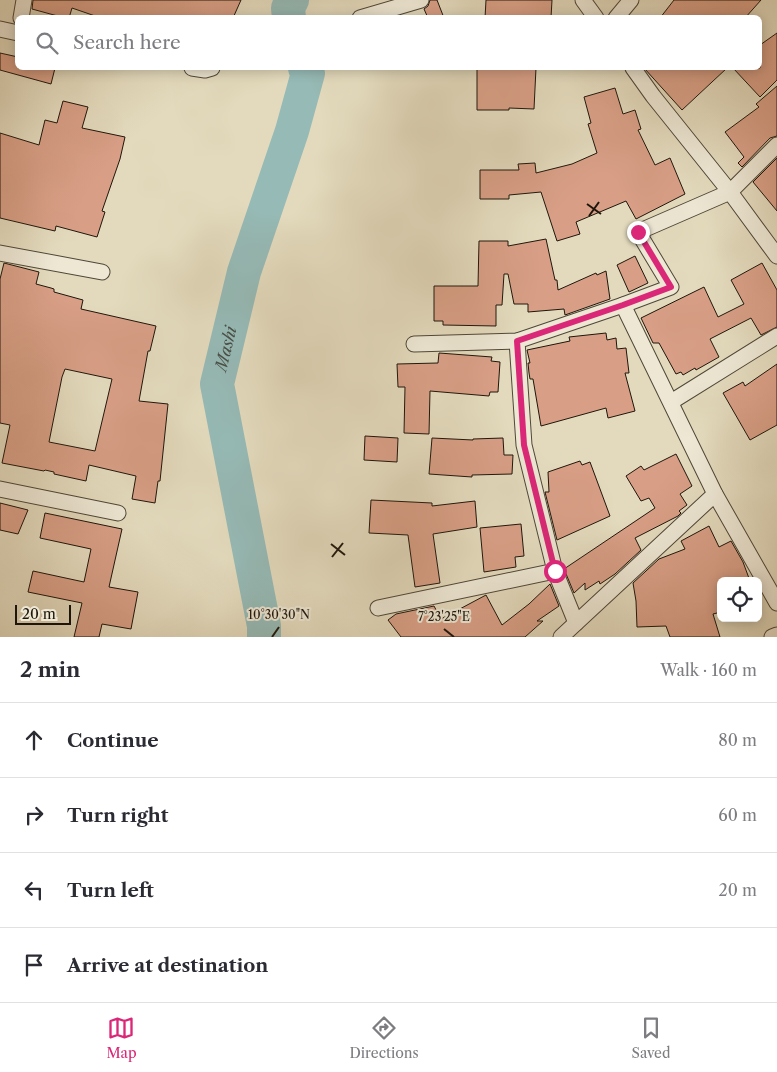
<!DOCTYPE html>
<meta charset="utf-8">
<style>
body{margin:0;font-family:"Libre Caslon Text",serif;background:#f2f2f3;color:#2b2b33}
.controls{position:absolute;right:15px;bottom:15px;display:grid;overflow:hidden;border-radius:8px;box-shadow:0 2px 12px #0003}
.controls button{width:45px;height:45px;display:grid;place-items:center;padding:0;border:0;border-bottom:1px solid #e1e1e2;background:#fff;color:#2b2b33;font:25px sans-serif}
.scale{position:absolute;left:15px;bottom:12px;width:56px;box-sizing:border-box;padding-left:5px;border:2px solid #1e160c;border-top:0;font-size:14px;line-height:18px;white-space:nowrap;color:#1e160c;-webkit-text-stroke:4px #ede7d4;paint-order:stroke}
.stop{position:absolute;width:15px;height:15px;margin:-11px;border:4px solid #db2777;border-radius:50%;background:#fff}
.stop.end{background:#db2777;border-color:#fff;box-shadow:0 1px 5px #0008}
.list{margin:0;padding:0;list-style:none}
h2{display:flex;justify-content:space-between;align-items:center;height:65px;margin:0;padding:0 20px;font-size:21px}
h2 small{font-size:16px;font-weight:400;color:#7c7c81}
.list li{display:grid;grid-template-columns:32px 1fr auto;gap:15px;align-items:center;box-sizing:border-box;height:75px;padding:0 20px;border-top:1px solid #e1e1e2}
.list b{display:block;font-size:19px;white-space:nowrap}
.list em{font-size:16px;font-style:normal;color:#7c7c81}
.icon{flex:none;width:28px;height:28px;fill:none;stroke:currentColor;stroke-width:2;stroke-linecap:round;stroke-linejoin:round}
.map{position:relative;flex:none;width:777px;height:637px;overflow:hidden}
.search{position:absolute;background:#fff;box-shadow:0 2px 12px #0003;left:15px;right:15px;top:15px;height:55px;display:flex;align-items:center;gap:12px;box-sizing:border-box;padding:0 18px;border-radius:8px;color:#7c7c81;font-size:19px}
.sheet{height:365px;background:#fff}
nav{display:flex;justify-content:space-around;align-items:center;box-sizing:border-box;height:70px;border-top:1px solid #e1e1e2;background:#fff;font-size:14px;color:#7c7c81}
nav a{display:grid;justify-items:center;gap:2px}
nav .on{color:#db2777}
.map>svg:first-child{display:block}
.lines{fill:none;stroke-linecap:round;stroke-linejoin:round}
.river{stroke:#96bab6;stroke-width:34}
.building{fill:#d89f86;stroke:#1e160c;fill-rule:evenodd}
.minor-casing{stroke:#4f4738;stroke-width:17}
.minor{stroke:#ede7d4;stroke-width:15}
.route{stroke:#db2777;stroke-width:6}
.ticks{fill:none;stroke:#1e160c;stroke-width:2}
.labels{text-anchor:middle;dominant-baseline:central;stroke-width:4;stroke-linejoin:round;paint-order:stroke}
.water-label{font-size:16px;font-style:italic;fill:#484f48;stroke:#ede7d4}
.ticks-label{font-size:12px;text-anchor:middle;fill:#1e160c;stroke:#ede7d4;stroke-width:4;stroke-linejoin:round;paint-order:stroke}
</style>
<div class="map">
<svg width="777" height="637" viewBox="0 0 777 637">
<rect width="100%" height="100%" fill="#e3dabd"/>
<filter id="stains"><feTurbulence type="fractalNoise" baseFrequency=".004" numOctaves="4"/><feColorMatrix values="0 0 0 0 .2 0 0 0 0 .09 0 0 0 0 .02 0 0 0 .5 -.17"/></filter>
<radialGradient id="worn" r=".72"><stop offset=".6" stop-color="#630" stop-opacity="0"/><stop offset="1" stop-color="#630" stop-opacity=".3"/></radialGradient>
<g class="lines">
<g class="river">
<polyline points="289,18 288,8 292,0"/>
<path id="s1" d="M264,637V626L217,384L244,272L292,131L308,73L305,68"/>
</g>
</g>
<g class="building">
<polygon points="33,0 241,0 233,18 101,18 72,8 69,18 65,18 32,9"/>
<polygon points="430,0 437,0 444,18 428,18 424,9 428,6"/>
<polygon points="486,0 552,0 551,18 485,18"/>
<polygon points="674,0 761,0 745,18 660,18"/>
<polygon points="777,33 777,80 760,97 733,68 760,68 760,45"/>
<polygon points="0,53 18,57 18,68 55,68 51,84 0,70"/>
<polygon points="477,68 536,68 534,109 509,108 509,110 477,110"/>
<polygon points="644,68 727,68 682,110"/>
<polygon points="777,86 777,136 770,138 742,167 738,163 744,157 725,132 759,107 756,104"/>
<polygon points="615,88 623,114 635,110 641,129 638,130 655,165 670,158 685,194 636,219 626,201 576,222 580,234 557,241 541,192 509,195 509,199 480,199 480,170 519,170 518,164 535,163 536,173 572,164 597,153 588,124 591,123 584,97"/>
<polygon points="63,101 88,107 82,128 125,137 120,159 102,211 105,212 97,237 56,226 55,231 0,218 0,133 39,145 45,120 57,123"/>
<polygon points="777,158 777,211 753,182"/>
<polygon points="546,239 555,280 557,280 558,290 596,273 597,275 606,271 610,299 565,315 564,309 528,312 528,304 514,304 508,274 504,274 502,305 496,305 496,326 443,325 443,321 434,321 434,286 478,286 479,241 508,241 508,246"/>
<polygon points="635,256 648,283 629,292 617,265"/>
<path d="M4,263L39,272L36,284L51,288L54,289V292L83,300L81,309L156,326L150,351H148L139,401L168,404L160,481H158L155,503L132,499L136,476L89,465L86,481L54,474V472L45,470L44,471L2,463L10,425L0,423V279ZM65,369L112,379L95,451L49,442L62,377Z"/>
<polygon points="762,263 777,290 777,327 761,335 751,318 710,339 719,357 696,370 695,368 683,375 681,372 676,374 659,343 653,343 641,318 704,287 718,317 744,304 731,280"/>
<polygon points="606,333 607,340 616,338 617,349 626,348 629,373 625,373 635,411 608,418 606,408 541,426 533,379 530,379 529,373 528,363 530,363 527,350 570,341 569,337"/>
<polygon points="439,353 492,357 491,361 500,362 498,392 490,392 489,396 430,391 429,434 404,433 405,387 398,387 397,364 438,363"/>
<polygon points="777,364 777,425 750,440 723,393 743,382 745,386"/>
<polygon points="365,436 398,438 397,462 364,460"/>
<polygon points="432,438 473,440 473,439 503,438 504,455 513,455 512,474 472,475 472,477 429,474"/>
<polygon points="676,454 692,486 680,494 687,505 679,511 681,513 678,516 635,538 641,550 615,574 600,584 599,581 585,590 585,583 574,593 564,569 655,508 649,498 641,501 626,476 641,466 644,470"/>
<polygon points="580,461 582,465 590,462 610,516 557,540 545,492 549,492 548,472"/>
<polygon points="371,500 432,503 432,506 475,501 477,527 433,534 440,583 415,587 408,535 369,533"/>
<polygon points="0,503 28,510 18,534 0,530"/>
<polygon points="45,513 122,529 109,587 138,592 131,629 102,624 99,637 74,637 82,603 28,592 33,571 84,582 91,549 40,538"/>
<polygon points="521,524 524,556 515,557 516,567 484,572 480,528"/>
<polygon points="709,526 719,547 731,541 743,562 750,581 721,581 721,612 713,614 720,637 670,637 666,626 637,627 636,601 633,583 659,559 685,549 681,541"/>
<polygon points="550,584 559,606 537,621 543,621 525,637 401,637 388,620 396,614 434,606 441,619 486,595 502,625 529,604"/>
</g>
<g class="lines">
<g class="minor-casing">
<g id="minor">
<polyline points="583,0 596,18"/>
<polyline points="21,18 24,0"/>
<polyline points="360,18 421,0"/>
<polyline points="616,18 631,0"/>
<polyline points="0,29 18,33"/>
<polyline points="192,68 205,70 212,68"/>
<polyline points="633,68 653,96 730,192 777,256"/>
<polyline points="0,253 102,272"/>
<polyline points="623,305 671,287 638,232 730,192 777,145"/>
<polyline points="517,341 524,445 555,571 576,623"/>
<polyline points="414,344 517,341 623,305 715,494 777,603"/>
<polyline points="671,402 777,336"/>
<polyline points="0,489 118,513"/>
<polyline points="378,608 555,571"/>
<polyline points="561,637 715,494"/>
<polyline points="772,637 777,635"/>
</g>
</g>
<use href="#minor" class="minor"/>
</g>
<g class="lines">
<polyline class="route" points="555,571 524,445 517,341 623,305 671,287 638,232"/>
</g>
<path class="ticks" d="M587,204L601,214M589,216L599,202M331,544L345,555M332,557L343,543M444,629L454,637M272,637L279,627"/>
<g class="labels">
<g class="water-label">
<text stroke="none"><textPath href="#s1" startOffset="294">Mashi</textPath></text>
</g>
</g>
<g class="ticks-label">
<text x="279" y="619">10°30'30"N</text>
<text x="444" y="621">7°23'25"E</text>
</g>
<rect width="100%" height="100%" filter="url(#stains)"/>
<rect width="100%" height="100%" fill="url(#worn)"/>
</svg>
<div class="controls">
<button><svg class="icon" aria-label="locate" viewBox="0 0 24 24"><circle cx="12" cy="12" r="6"/><path d="M12 2v4M12 18v4M2 12h4M18 12h4"/></svg></button>
</div>
<div class="scale">20 m</div>
<div class="stop" style="left:555px;top:571px"></div>
<div class="stop end" style="left:638px;top:232px"></div>
<div class="search"><svg class="icon" aria-label="search" viewBox="0 0 24 24"><circle cx="10" cy="10" r="6"/><path d="M15 15l6 6"/></svg>Search here</div>
</div>
<section class="sheet">
<h2>2 min<small>Walk · 160 m</small></h2>
<ul class="list">
<li><svg class="icon" aria-label="ahead" viewBox="0 0 24 24"><path d="M12 20V5M6 11l6-6 6 6"/></svg><div><b>Continue</b></div><em>80 m</em></li>
<li><svg class="icon" aria-label="right" viewBox="0 0 24 24"><path d="M7 20v-9h11M14 6l5 5-5 5"/></svg><div><b>Turn right</b></div><em>60 m</em></li>
<li><svg class="icon" aria-label="left" viewBox="0 0 24 24"><path d="M17 20v-9H6M10 6l-5 5 5 5"/></svg><div><b>Turn left</b></div><em>20 m</em></li>
<li><svg class="icon" aria-label="arrive" viewBox="0 0 24 24"><path d="M6 21V4h12l-3 4 3 4H6"/></svg><div><b>Arrive at destination</b></div></li>
</ul>
</section>
<nav>
<a class="on"><svg class="icon" aria-label="map" viewBox="0 0 24 24"><path d="M3 6l6-2 6 2 6-2v14l-6 2-6-2-6 2zM9 4v14M15 6v14"/></svg>Map</a>
<a><svg class="icon" aria-label="directions" viewBox="0 0 24 24"><path d="M12 3l9 9-9 9-9-9zM9 14v-3h6M13 9l2 2-2 2"/></svg>Directions</a>
<a><svg class="icon" aria-label="saved" viewBox="0 0 24 24"><path d="M7 4h10v16l-5-4-5 4z"/></svg>Saved</a>
</nav>
